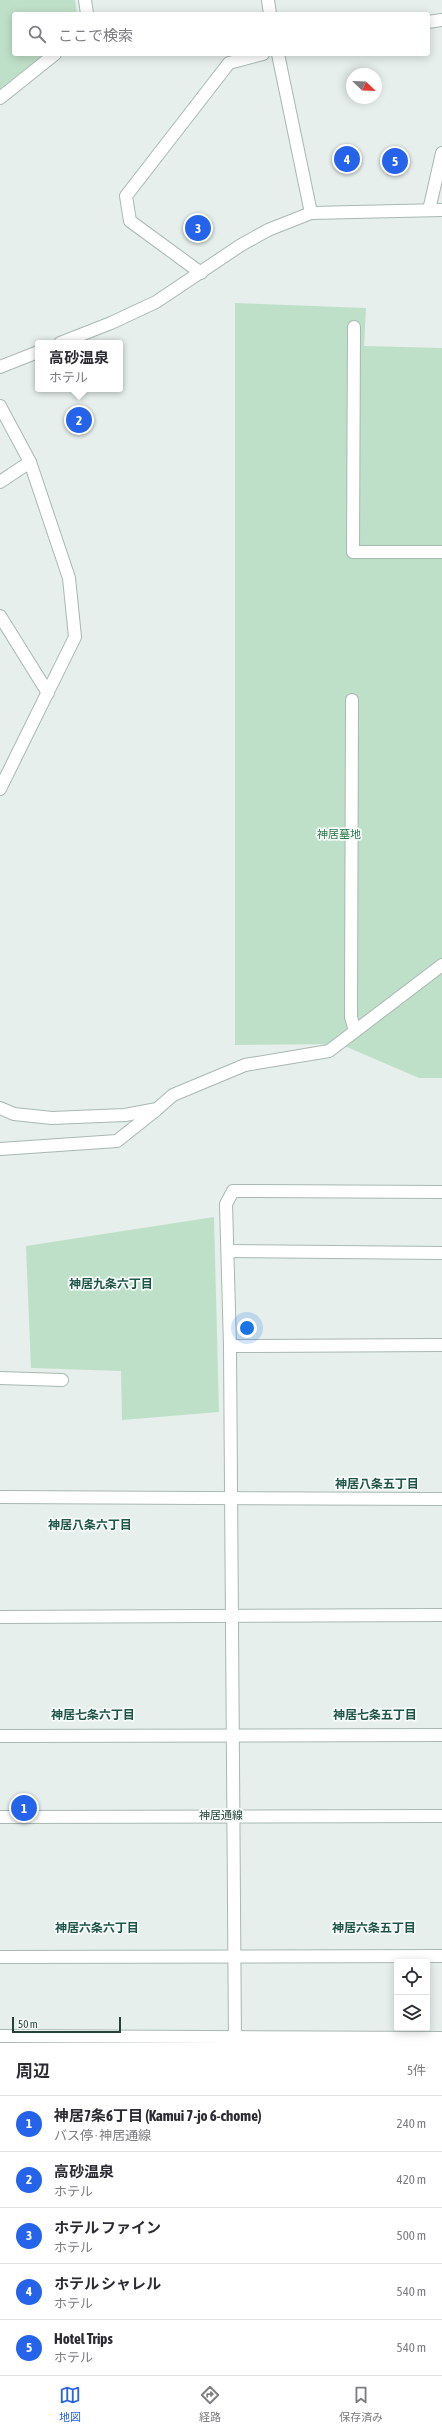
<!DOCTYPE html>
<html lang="ja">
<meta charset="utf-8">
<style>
body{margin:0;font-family:"Asap Condensed","Noto Sans JP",sans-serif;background:#f7f7f7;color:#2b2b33}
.controls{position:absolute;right:12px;bottom:12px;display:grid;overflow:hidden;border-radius:4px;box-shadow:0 2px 10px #0003}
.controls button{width:36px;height:36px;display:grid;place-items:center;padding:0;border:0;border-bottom:1px solid #e1e1e2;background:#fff;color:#2b2b33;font:20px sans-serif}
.compass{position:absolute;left:346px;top:68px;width:36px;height:36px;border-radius:50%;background:#fff;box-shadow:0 2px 10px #0003;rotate:113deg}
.scale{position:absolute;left:12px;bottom:10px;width:109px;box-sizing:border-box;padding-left:4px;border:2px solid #24423a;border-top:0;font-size:11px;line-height:14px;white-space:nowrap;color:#24423a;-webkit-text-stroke:3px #f7fbf9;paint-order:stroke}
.you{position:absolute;left:247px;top:1328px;width:14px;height:14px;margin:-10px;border:3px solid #fff;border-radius:50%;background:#1a73e8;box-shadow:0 0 0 6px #1a73e833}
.badge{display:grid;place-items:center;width:26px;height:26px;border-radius:50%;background:#2563eb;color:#fff;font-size:13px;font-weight:700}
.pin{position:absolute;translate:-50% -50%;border:2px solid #fff;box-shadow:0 1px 4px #0006}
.popup{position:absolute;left:35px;top:340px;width:88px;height:52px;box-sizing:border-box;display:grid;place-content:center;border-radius:4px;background:#fff;filter:drop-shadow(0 1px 3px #0005);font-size:13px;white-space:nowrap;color:#7c7c81}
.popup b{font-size:15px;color:#2b2b33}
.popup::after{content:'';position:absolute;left:50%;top:100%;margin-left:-8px;border:8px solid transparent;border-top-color:#fff}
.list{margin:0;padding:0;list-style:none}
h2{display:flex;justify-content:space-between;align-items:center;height:52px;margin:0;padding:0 16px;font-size:17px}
h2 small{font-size:13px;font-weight:400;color:#7c7c81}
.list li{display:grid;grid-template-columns:26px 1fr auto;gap:12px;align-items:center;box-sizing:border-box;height:56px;padding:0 16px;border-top:1px solid #e1e1e2}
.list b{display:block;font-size:15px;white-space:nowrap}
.list p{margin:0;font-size:13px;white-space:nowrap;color:#7c7c81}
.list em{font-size:13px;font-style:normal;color:#7c7c81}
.icon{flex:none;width:22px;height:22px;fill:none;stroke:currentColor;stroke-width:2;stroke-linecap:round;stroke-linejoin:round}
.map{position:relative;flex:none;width:442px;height:2043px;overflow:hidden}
.search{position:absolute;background:#fff;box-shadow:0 2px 10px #0003;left:12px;right:12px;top:12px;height:44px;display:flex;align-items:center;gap:10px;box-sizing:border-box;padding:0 14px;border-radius:4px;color:#7c7c81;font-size:15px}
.sheet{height:332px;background:#fff}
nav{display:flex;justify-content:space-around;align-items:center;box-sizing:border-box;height:56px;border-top:1px solid #e1e1e2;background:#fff;font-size:11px;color:#7c7c81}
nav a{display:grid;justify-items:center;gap:2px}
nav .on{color:#2563eb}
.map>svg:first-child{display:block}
.green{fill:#bfe0c8}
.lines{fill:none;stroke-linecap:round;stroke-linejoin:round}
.minor-casing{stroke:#a8b8b2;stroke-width:14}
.minor{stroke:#fff;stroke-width:12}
.labels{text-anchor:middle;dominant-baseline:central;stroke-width:3.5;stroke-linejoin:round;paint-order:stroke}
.park-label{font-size:11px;fill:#2d7a4b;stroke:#f7fbf9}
.street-label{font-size:11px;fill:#24423a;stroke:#f7fbf9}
.neighbourhood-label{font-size:12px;font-weight:bold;fill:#1f5548;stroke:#f7fbf9}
</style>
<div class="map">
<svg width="442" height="2043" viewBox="0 0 442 2043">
<rect width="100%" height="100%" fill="#e6efeb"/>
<g class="green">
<polygon points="0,0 75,0 77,14 14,14 14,54 44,54 0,89"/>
<polygon points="235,303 366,308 364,346 442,348 442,1078 419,1078 340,1044 235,1045"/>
<polygon points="214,1217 219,1412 122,1420 121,1371 31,1368 26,1246"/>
</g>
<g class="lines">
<g class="minor-casing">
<g id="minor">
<polyline points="85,0 87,14"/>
<polyline points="268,0 270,14"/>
<polyline points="428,22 442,20"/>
<polyline points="278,54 311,213"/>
<polyline points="0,98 55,54"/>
<polyline points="429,210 442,153"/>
<polyline points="201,273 130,221 126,196 229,63 263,54"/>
<polyline points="354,327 353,552 442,552"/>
<polyline points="60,343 111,323 156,302 241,245 268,230 311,213 442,210"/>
<polyline points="0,367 38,352"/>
<polyline points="0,406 30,462 69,578 75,637 0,789"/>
<polyline points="0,482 30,462"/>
<polyline points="0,616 48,693"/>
<polyline points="352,700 351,1017 355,1031"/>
<polyline points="0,1108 14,1114 52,1118 125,1115 157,1109 173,1095 245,1065 329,1051 442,965"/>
<polyline points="0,1149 117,1141 156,1110"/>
<polyline points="228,1251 442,1253"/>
<polyline points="230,1346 442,1345"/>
<polyline points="0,1378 62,1380"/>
<polyline points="0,1497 442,1499"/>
<polyline points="0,1617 442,1615"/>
<polyline points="0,1736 442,1735"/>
<polyline points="0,1817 442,1816"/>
<polyline points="0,1957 442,1956"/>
<polyline points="0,2036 442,2038"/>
<polyline points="235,2043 230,1346 226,1204 233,1191 442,1192"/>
</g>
</g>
<use href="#minor" class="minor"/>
</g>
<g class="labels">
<g class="park-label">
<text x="339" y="834">神居墓地</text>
</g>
<g class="street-label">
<text x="221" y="1815">神居通線</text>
</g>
<g class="neighbourhood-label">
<text x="111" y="1284">神居九条六丁目</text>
<text x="377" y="1484">神居八条五丁目</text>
<text x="90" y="1525">神居八条六丁目</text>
<text x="93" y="1715">神居七条六丁目</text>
<text x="375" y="1715">神居七条五丁目</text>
<text x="97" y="1928">神居六条六丁目</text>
<text x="374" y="1928">神居六条五丁目</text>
</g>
</g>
</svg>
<div class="controls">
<button><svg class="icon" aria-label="locate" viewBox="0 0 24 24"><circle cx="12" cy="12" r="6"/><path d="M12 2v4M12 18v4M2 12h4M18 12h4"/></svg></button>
<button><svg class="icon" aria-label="layers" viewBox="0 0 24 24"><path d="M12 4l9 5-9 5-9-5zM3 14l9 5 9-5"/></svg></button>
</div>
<svg class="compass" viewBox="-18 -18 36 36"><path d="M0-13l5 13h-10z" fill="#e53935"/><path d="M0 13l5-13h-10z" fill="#7c7c81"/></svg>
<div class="scale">50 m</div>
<div class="you"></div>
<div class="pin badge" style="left:24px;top:1808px">1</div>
<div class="pin badge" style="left:79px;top:420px">2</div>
<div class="popup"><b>高砂温泉</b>ホテル</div>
<div class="pin badge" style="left:198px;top:228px">3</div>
<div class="pin badge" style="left:347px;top:159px">4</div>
<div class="pin badge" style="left:395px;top:161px">5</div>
<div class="search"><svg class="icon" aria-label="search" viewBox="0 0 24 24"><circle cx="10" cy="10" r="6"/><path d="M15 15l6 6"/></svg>ここで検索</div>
</div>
<section class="sheet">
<h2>周辺<small>5件</small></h2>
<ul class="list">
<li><span class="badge">1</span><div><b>神居7条6丁目 (Kamui 7-jo 6-chome)</b><p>バス停 · 神居通線</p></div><em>240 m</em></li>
<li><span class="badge">2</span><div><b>高砂温泉</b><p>ホテル</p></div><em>420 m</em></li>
<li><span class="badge">3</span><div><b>ホテル ファイン</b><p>ホテル</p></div><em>500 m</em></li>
<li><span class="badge">4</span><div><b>ホテル シャレル</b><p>ホテル</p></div><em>540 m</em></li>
<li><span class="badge">5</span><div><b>Hotel Trips</b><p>ホテル</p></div><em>540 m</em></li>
</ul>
</section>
<nav>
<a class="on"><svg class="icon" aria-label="map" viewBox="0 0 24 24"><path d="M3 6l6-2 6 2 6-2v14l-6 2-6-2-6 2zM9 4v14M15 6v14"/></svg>地図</a>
<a><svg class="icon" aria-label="directions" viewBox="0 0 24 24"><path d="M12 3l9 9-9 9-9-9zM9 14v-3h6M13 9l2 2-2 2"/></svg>経路</a>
<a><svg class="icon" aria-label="saved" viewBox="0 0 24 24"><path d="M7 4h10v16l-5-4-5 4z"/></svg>保存済み</a>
</nav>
